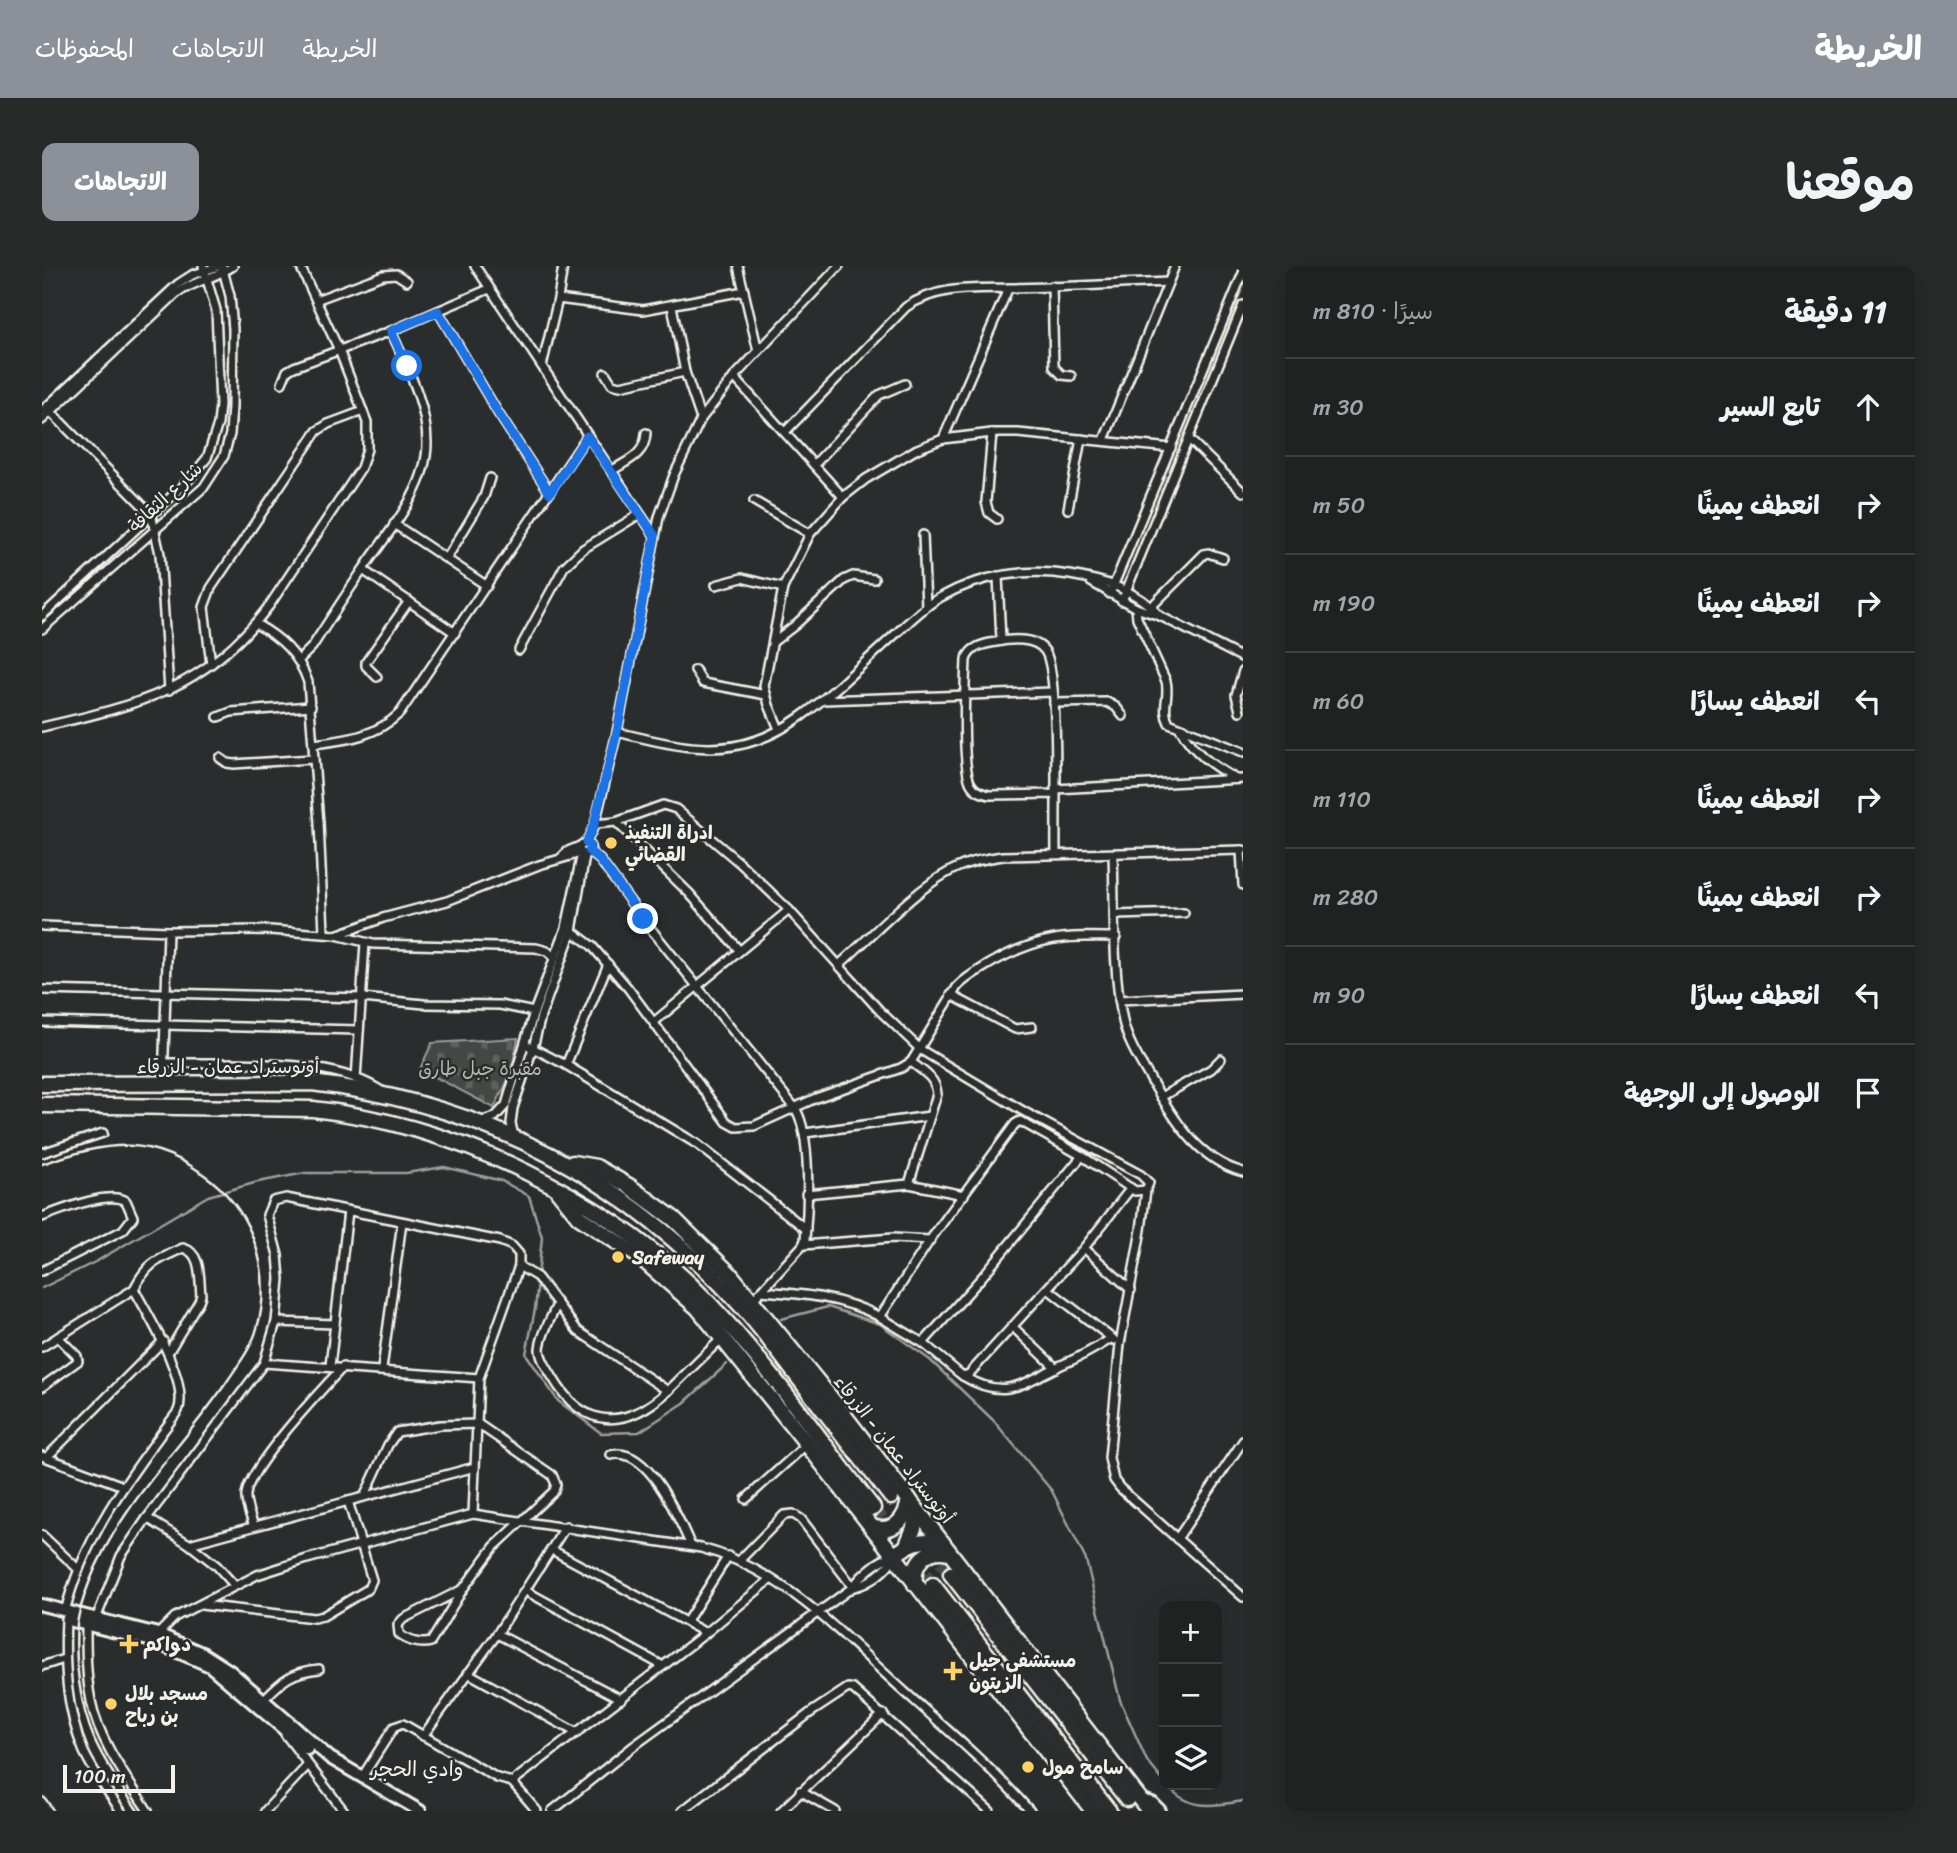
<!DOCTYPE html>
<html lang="ar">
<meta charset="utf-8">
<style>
body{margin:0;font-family:Sriracha,"Playpen Sans Arabic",sans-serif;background:#282a2a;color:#f1f3f6;direction:rtl}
.controls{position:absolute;right:21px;bottom:21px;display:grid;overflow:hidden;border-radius:14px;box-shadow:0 7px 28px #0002}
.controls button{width:63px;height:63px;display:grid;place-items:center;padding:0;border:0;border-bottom:2px solid #3d3f40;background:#202222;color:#f1f3f6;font:35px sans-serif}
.scale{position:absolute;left:21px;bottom:18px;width:112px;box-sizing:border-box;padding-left:7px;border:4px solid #f4f1e8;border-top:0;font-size:19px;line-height:24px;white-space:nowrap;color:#f4f1e8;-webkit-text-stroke:5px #2a2d2e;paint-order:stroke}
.stop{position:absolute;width:21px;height:21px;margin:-16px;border:5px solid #1a73e8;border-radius:50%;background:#fff}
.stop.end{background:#1a73e8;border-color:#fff;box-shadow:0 2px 7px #0008}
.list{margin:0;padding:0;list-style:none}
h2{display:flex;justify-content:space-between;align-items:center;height:91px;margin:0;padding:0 28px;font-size:30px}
h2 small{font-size:23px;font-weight:400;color:#a2a4a5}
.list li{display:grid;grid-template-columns:46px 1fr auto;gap:21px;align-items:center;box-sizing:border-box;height:98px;padding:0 28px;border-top:2px solid #3d3f40}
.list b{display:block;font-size:26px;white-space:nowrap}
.list em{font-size:23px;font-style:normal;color:#a2a4a5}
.icon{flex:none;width:38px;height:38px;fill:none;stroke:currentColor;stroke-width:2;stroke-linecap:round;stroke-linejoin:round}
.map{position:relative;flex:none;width:1201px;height:1545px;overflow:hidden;direction:ltr;border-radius:14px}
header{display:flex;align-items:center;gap:42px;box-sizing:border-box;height:98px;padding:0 35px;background:#8c9099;color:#fff}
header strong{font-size:33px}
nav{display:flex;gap:38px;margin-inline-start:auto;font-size:24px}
.intro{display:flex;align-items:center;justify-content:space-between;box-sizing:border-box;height:168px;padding:0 42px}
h1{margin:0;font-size:49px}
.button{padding:18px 32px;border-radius:14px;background:#8c9099;color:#fff;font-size:24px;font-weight:700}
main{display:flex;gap:42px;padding:0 42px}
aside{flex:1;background:#202222;border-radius:14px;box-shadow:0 7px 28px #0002}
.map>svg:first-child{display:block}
.cemetery{fill:url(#cemetery-stones);stroke:#9c9c96;stroke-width:2}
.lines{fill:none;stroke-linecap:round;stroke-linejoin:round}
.stream{stroke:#9f9f9a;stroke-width:2.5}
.highway-tunnel{stroke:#484a4a;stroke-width:14;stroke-dasharray:14 7;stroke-linecap:butt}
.street-casing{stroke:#f4f1e8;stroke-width:12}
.secondary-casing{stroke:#f4f1e8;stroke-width:16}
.primary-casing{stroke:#f4f1e8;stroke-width:18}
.highway-casing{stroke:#f4f1e8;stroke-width:19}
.street{stroke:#2a2d2e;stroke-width:7}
.secondary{stroke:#2a2d2e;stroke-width:10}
.primary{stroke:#2a2d2e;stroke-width:12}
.highway{stroke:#2a2d2e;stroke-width:14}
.rail{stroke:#f4f1e8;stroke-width:2.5}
.route{stroke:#1a73e8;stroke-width:9}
.poi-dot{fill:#ffd166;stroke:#2a2d2e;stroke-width:2.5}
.labels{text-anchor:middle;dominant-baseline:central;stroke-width:5;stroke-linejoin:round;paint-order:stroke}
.street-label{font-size:19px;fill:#f4f1e8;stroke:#2a2d2e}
.poi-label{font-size:19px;font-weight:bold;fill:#f4f1e8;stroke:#2a2d2e;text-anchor:start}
.park-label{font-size:19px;fill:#b6b5af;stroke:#2a2d2e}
.neighbourhood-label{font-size:21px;fill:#f4f1e8;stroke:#2a2d2e}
</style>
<header>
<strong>الخريطة</strong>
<nav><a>الخريطة</a><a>الاتجاهات</a><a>المحفوظات</a></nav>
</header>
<div class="intro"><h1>موقعنا</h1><a class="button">الاتجاهات</a></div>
<main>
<aside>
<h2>11 دقيقة<small>سيرًا · 810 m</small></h2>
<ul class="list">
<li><svg class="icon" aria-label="ahead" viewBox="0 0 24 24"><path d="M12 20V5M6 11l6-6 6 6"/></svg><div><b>تابع السير</b></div><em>30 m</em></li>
<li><svg class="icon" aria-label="right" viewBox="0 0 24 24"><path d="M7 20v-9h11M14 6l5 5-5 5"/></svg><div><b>انعطف يمينًا</b></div><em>50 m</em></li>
<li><svg class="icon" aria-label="right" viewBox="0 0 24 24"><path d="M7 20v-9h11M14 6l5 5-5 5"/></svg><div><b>انعطف يمينًا</b></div><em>190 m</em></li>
<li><svg class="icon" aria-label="left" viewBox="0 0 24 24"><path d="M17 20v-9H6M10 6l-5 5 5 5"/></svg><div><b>انعطف يسارًا</b></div><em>60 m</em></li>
<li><svg class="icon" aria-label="right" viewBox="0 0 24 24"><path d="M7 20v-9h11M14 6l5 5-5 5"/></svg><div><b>انعطف يمينًا</b></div><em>110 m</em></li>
<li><svg class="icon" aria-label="right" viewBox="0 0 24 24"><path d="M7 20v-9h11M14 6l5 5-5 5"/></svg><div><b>انعطف يمينًا</b></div><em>280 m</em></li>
<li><svg class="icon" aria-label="left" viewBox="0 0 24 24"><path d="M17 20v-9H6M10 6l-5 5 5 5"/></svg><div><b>انعطف يسارًا</b></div><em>90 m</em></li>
<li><svg class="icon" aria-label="arrive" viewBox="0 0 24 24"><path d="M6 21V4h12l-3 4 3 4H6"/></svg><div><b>الوصول إلى الوجهة</b></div></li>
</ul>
</aside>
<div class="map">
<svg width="1201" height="1545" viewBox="0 0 1201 1545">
<defs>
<pattern id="cemetery-stones" width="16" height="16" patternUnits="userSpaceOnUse" patternTransform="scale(1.75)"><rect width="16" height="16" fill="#444645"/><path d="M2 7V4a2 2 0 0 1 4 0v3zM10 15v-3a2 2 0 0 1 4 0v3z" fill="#606160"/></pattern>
</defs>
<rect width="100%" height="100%" fill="#2a2d2e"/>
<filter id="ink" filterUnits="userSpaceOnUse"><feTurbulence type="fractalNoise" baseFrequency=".0143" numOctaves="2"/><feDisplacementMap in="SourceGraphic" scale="14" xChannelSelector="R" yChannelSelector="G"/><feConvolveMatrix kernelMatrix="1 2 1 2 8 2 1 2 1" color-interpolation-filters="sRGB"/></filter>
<g filter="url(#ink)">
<polygon class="cemetery" points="476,772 469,808 452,842 378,803 390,777"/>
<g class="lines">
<g class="stream">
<polyline points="496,1016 493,1043 484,1088 516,1135 559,1167 597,1166 642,1137 685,1098"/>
<polyline points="0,1022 55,995 166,930 216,916 263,907 364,907 402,901 460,915 487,930 500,971 496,1010"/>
<polyline points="739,1053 786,1041 838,1058 888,1094 952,1155 1010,1225 1044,1294 1078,1434 1105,1495 1122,1516"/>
<path d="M1125,1519C1147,1545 1171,1540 1201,1535"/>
</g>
<g class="highway-tunnel">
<polyline points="831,1242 891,1319"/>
<polyline points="886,1279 909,1308"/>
</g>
<g class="street-casing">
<g id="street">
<polyline points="433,0 613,270"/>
<polyline points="696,0 716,85"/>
<polyline points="1010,20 1012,101 1020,109 1029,110"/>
<polyline points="516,33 601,44 702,25"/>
<polyline points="274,34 341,9 354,8 365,15"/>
<polyline points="630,40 643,106 659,153"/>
<polyline points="396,45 456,147 508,227"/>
<polyline points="500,100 516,33 521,0"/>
<polyline points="563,107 570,118 578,120 643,106"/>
<polyline points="692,111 801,231"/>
<polyline points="240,117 245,105 252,101 349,65 447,23"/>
<polyline points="4,141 109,248 118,288 127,424"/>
<polyline points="0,145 136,18 150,9 177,0"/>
<path d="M0,154L134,28C151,15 174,12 191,0"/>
<path d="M743,166L864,41C897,19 932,23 969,22C1021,21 1074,18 1126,16"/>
<polyline points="950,167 944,236 947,247 955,253"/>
<polyline points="901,173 966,23"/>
<polyline points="1062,174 1133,0"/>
<polyline points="1148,174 1201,226"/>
<polyline points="772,199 837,129 863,118"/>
<path d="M569,205C587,194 603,189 604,167"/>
<polyline points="712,235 768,268"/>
<polyline points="1026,243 1039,173"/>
<polyline points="352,258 445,320"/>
<polyline points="881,269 884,341"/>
<polyline points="405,292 442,231 448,212"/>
<polyline points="321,304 413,367"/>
<polyline points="956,310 959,375"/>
<polyline points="1049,316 1094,342 1118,350 1201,392"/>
<polyline points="674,319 700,312 741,322"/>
<polyline points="1068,328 1201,7"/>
<polyline points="1080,335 1201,39"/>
<path d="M1094,342L1095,352L1124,415C1128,430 1119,442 1127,457L1201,486"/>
<polyline points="1107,343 1162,288 1166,287 1181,292"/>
<polyline points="0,350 145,216 165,192 176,158 178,139 174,44 161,0"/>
<path d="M214,358C239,372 256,387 266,416L277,557L282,666"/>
<polyline points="0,363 162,221 182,190 188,168 190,141 191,63 188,30 180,0"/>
<polyline points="731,376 752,360 802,314 811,310 832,313"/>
<polyline points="477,384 522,301 541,283 598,248"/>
<path d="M257,394L270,381C286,356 303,330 320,305C345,267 385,225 385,177C385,138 364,99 349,65"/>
<polyline points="169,398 162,341 169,322 275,165 286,158 321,145"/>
<polyline points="653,404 661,417 724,429"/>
<polyline points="335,411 324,400 324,396 367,335"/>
<polyline points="781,434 1011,426"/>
<polyline points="1012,437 1065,436 1074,441 1081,450"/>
<polyline points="1198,445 1194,429 1201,405"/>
<polyline points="176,451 189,446 269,440"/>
<path d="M0,461C97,439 164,423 227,340L319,202L325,183V156L297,84L258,0"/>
<path d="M1138,462C1150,486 1171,500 1194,513"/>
<polyline points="737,463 727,439 722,420 741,322 768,268 801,231 824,213 875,183 901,173 950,167 976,167 1129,182"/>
<path d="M575,466C621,477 668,491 715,474C747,463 775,439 799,418C819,400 838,382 858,364C871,352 884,339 899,331C938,309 985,302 1028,309C1063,315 1094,323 1118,350"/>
<path d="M271,478C304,474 333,471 358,447L545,170"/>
<polyline points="178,492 185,497 192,498 271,493"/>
<polyline points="1013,523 1201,513"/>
<path d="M1014,528L947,529C940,527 933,525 929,518C919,501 923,417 924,394C928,381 941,378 954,376C969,373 993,371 1003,385C1018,407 1013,553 1014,588"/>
<polyline points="574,556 647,627 697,684"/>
<path d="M553,558L574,556L621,539L634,543L699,598L747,644L838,745L879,784L981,845L1099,909L1107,917L1104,924L1093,925L1040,890L978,855L973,858L888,974L838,1051C801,1031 761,1028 719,1025"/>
<polyline points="544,577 553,558 575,466 617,251 632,209 659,153 692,111 797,0"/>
<circle cx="543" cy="583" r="5.5"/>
<polyline points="1199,584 1201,619"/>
<path d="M547,585L558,594L601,653L753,842C770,868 766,943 763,974L761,979L711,1034"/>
<path d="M1071,588C1073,642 1070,702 1081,755C1085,774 1096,792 1106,809C1128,847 1154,894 1201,906"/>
<polyline points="520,591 526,585 538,580"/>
<polyline points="1073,649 1142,647"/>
<polyline points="0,660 126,665 228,664 294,669 341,652 405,635 497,599 539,587"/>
<path d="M530,665L550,680L586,722L685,856L694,861L712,860L774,832L859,802L869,796L915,721C925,710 938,704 951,696C998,670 1022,670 1074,671"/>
<polyline points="294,669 331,678 494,682 505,685 513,692"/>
<path d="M797,699C830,670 879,616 919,600C932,594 947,592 961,590L1201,584"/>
<polyline points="0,724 320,732 382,738 458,739 492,746"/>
<polyline points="909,729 973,763 990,761"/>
<polyline points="1077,734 1201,728"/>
<polyline points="0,756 317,764"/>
<polyline points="612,756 747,644"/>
<polyline points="483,778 524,799 655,878 764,963"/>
<path d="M121,797C184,798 285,790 338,824"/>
<polyline points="524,799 566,698"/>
<polyline points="314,813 323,677"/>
<polyline points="121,818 126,665"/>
<polyline points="1119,831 1169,803 1179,793"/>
<polyline points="441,855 453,851 464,839 492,746 524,662 540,587"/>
<polyline points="763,867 888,850"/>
<polyline points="472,871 469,857 471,842 491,782 499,750 530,665 543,590"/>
<polyline points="0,887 61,867"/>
<path d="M867,918L895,828C894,812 881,805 869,796"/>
<polyline points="1104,924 1099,964 1078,1078 1067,1192 1072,1214 1078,1222 1201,1331"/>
<polyline points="764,928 867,918 922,929"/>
<path d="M0,951C19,944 67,924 84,935L91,951L81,964L0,1005"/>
<polyline points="761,979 851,972 888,974"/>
<polyline points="1042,982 1089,1024"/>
<polyline points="477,1000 495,1011 536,1065 626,1125 681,1071"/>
<path d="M92,1023C105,997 115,994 141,982C160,987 157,1012 159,1029L157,1035L126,1087"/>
<polyline points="1006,1023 1072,1074"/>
<path d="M515,1038C510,1051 499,1068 498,1083C498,1093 506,1103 511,1112C542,1165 584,1163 626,1125"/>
<polyline points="838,1051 881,1077 917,1107 921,1110 927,1108 1042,982 1089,922"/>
<polyline points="234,1056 293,1058"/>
<polyline points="971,1061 1014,1102"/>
<polyline points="881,1077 940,1011 1040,890"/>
<path d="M0,1081L92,1023C106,1049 148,1116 136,1145C90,1207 42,1269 23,1346"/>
<polyline points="222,1097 437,1112"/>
<polyline points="288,1100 306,945"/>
<polyline points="340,1103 360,956"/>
<path d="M921,1110C963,1135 980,1118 1017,1100C1036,1092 1053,1083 1070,1072"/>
<polyline points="0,1121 36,1095 35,1090 16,1071"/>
<path d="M569,1189C606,1179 637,1253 649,1280"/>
<polyline points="0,1190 81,1220"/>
<polyline points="5,1191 121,1075"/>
<path d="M323,1229L346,1179L355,1166L398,1159L436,1158L510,1209L514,1218L512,1225L452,1281L421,1323L389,1376C378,1379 365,1375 357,1368L356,1359L361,1353L421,1323"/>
<polyline points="704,1233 765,1178"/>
<polyline points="105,1252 147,1278 433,1201"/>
<path d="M212,1260C209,1251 203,1239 204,1229C206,1202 280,1123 301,1101"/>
<polyline points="0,1269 36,1303"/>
<polyline points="1135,1273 1201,1175"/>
<polyline points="147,1278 175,1300 193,1320"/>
<polyline points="510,1284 664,1367"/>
<polyline points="697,1295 742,1249 751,1248 759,1253 811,1321"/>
<path d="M811,1321C826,1319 847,1303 852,1290"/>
<polyline points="484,1325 621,1400"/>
<polyline points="159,1339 272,1352 281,1350 326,1323 330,1314 306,1235"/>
<path d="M24,1353C22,1398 24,1444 42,1486C52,1507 66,1526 79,1545"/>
<polyline points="54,1353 79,1290 105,1252 222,1097 234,1056 238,1013 236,989 225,949 231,935 244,932 458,975 470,980 477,988 477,1000 437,1112 431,1248"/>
<polyline points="645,1355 686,1290"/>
<path d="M44,1359C44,1384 44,1410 49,1435C57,1475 84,1511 106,1545"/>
<polyline points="455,1368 579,1433"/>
<path d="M113,1371L133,1351L215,1309L265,1293L431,1248L659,1282C741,1303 802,1371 863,1426C906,1464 950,1502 988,1545"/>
<polyline points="0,1400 22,1393"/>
<polyline points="426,1407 535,1467"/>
<path d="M221,1434C240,1415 248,1406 277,1403"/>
<polyline points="243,1468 302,1545"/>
<polyline points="381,1470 455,1368 524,1260"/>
<polyline points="320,1511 352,1461 361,1458 455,1512 470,1516 495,1545"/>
<polyline points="470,1516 664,1367 729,1313"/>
<polyline points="758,1525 793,1545"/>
<polyline points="0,1536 6,1545"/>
<polyline points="223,1545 265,1500"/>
<path d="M510,1545L593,1479L811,1321C819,1309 837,1293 852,1290"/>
<polyline points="640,1545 768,1447 806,1422 811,1423 948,1545"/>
<polyline points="739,1545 841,1448"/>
</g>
</g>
<g class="secondary-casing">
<g id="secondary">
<polyline points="0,1339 116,1368 160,1387 188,1405 288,1492 378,1545"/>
<polyline points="26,1354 110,1375 168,1400 265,1483"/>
</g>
</g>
<g class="primary-casing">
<polyline id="primary" points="1099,1535 1110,1538 1117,1545"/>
</g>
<g class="highway-casing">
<g id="highway">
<path d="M0,818L270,817C445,838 584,912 702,1043C721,1064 737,1087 755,1110C786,1150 818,1191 849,1231"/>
<path d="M0,839L271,843C414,859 565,931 665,1035C726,1098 777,1173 831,1242"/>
<polyline points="531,897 554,901 587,920 632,953 688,1008 788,1131 1107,1545"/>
<polyline points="516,925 537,951 599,992 656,1042 765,1178 1051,1545"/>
<path d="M829,1261C851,1268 864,1255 867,1233"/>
<polyline points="865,1279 872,1262 875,1244"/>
<path d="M852,1290C868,1276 878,1273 900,1276"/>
<polyline points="909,1308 1085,1533"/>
<path d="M873,1318C870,1296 885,1281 907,1286"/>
<polyline points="891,1319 1067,1545"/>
</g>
</g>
<use href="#street" class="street"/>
<use href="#secondary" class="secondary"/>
<use href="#primary" class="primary"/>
<use href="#highway" class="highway"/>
<path class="rail" d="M0,898C67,875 110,867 169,914C212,949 231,1008 215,1062C210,1082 195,1100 184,1117C138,1184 76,1241 47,1317C42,1330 37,1345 35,1358C32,1394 38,1439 52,1472C63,1498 81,1522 96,1545"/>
</g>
</g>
<g class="lines" filter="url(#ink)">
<polyline class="route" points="365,100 349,65 396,45 456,147 508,227 545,170 613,270 575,466 552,558 544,577 548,580 547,585 558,594 601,653"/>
</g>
<g class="poi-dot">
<circle cx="569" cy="577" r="7"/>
<circle cx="576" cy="991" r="7"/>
<path d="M83.5 1367.5h7v7h7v7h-7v7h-7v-7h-7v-7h7z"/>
<path d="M907.5 1394.5h7v7h7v7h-7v7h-7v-7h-7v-7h7z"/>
<circle cx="69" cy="1438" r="7"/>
<circle cx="986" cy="1501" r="7"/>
</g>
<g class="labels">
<g class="street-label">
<text transform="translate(123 231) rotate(-43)">شارع الثقافة</text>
<text x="186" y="800">أوتوستراد عمان - الزرقاء</text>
<text transform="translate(852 1183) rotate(52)">أوتوستراد عمان - الزرقاء</text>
</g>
<g class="poi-label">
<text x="583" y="566">ادراة التنفيذ<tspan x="583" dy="22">القضائي</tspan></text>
<text x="590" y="991">Safeway</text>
<text x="101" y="1378">دواكم</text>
<text x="927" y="1394">مستشفى جيل<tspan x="927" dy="22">الزيتون</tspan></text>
<text x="83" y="1427">مسجد بلال<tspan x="83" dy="22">بن رباح</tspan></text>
<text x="1000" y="1501">سامح مول</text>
</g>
<g class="park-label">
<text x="438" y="802">مقبرة جبل طارق</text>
</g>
<g class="neighbourhood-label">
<text x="375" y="1503">وادي الحجر</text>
</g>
</g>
</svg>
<div class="controls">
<button>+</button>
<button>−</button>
<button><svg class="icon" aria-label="layers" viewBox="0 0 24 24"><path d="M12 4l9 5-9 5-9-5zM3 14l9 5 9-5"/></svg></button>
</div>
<div class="scale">100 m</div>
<div class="stop" style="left:365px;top:100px"></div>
<div class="stop end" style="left:601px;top:653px"></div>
</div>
</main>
